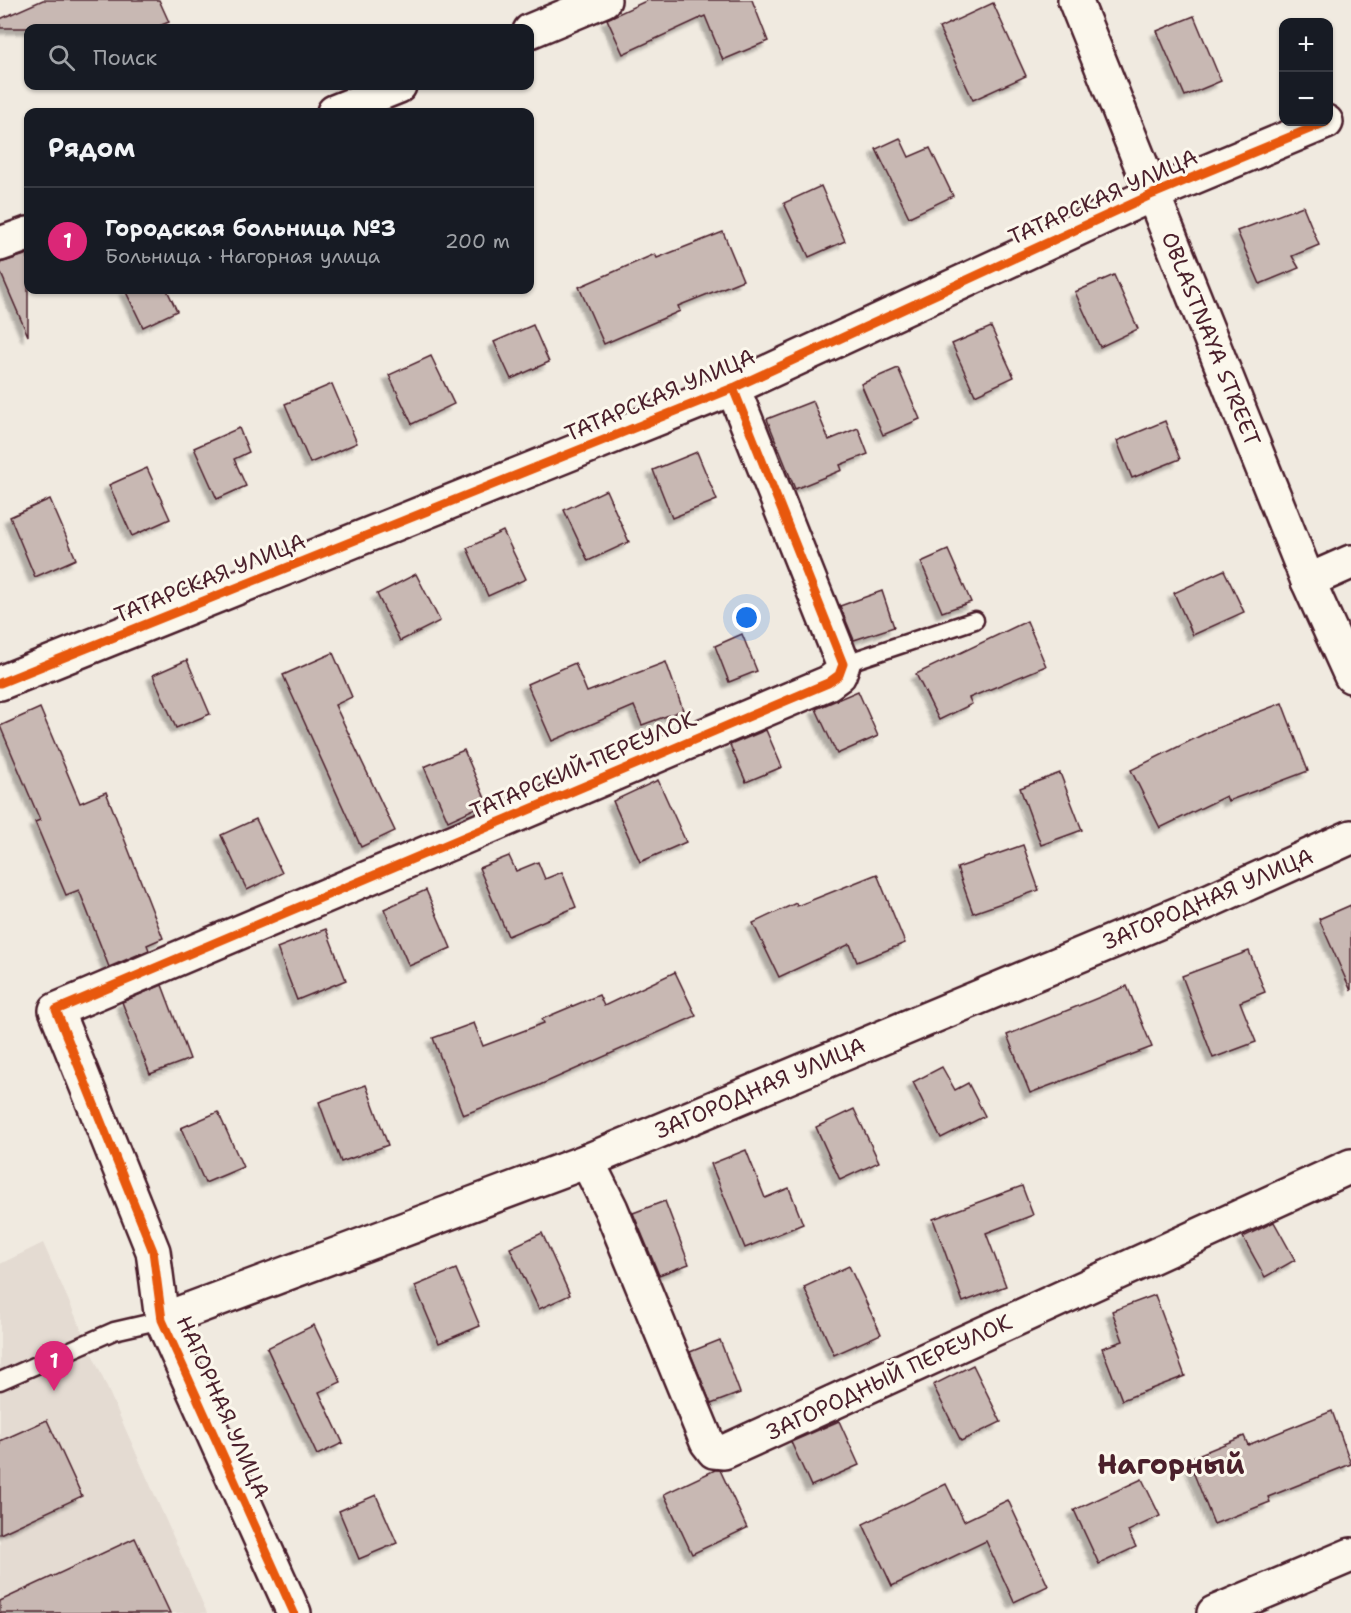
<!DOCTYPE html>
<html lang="ru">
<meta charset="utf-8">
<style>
body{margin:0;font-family:"Shantell Sans",sans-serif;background:#20242c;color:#f1f3f6}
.controls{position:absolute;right:18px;top:18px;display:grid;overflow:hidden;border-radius:12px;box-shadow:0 2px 4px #0004}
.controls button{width:54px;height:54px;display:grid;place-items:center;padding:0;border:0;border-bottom:2px solid #363941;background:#171b24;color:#f1f3f6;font:30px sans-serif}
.you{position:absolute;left:747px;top:618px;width:21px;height:21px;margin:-15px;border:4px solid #fff;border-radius:50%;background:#1a73e8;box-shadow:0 0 0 9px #1a73e833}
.badge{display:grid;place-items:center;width:39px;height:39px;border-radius:50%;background:#db2777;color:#fff;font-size:20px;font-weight:700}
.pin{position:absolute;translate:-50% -50px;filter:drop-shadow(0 2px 3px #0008)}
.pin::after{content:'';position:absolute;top:32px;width:21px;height:18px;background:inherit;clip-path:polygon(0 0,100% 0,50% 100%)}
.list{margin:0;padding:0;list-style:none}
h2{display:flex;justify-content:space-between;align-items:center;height:78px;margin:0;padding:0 24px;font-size:26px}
h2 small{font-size:20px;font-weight:400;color:#9ea1a6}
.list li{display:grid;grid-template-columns:39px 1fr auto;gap:18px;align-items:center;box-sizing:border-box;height:108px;padding:0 24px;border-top:2px solid #363941}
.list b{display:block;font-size:22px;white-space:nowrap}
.list p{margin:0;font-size:20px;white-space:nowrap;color:#9ea1a6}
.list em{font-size:20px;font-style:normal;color:#9ea1a6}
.icon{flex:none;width:33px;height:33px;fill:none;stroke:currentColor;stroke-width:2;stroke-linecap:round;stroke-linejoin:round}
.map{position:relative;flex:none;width:1351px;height:1613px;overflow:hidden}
.search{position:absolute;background:#171b24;box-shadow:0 2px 4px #0004;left:24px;top:24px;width:510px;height:66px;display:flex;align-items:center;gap:15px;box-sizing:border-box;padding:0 21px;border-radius:12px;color:#9ea1a6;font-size:22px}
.panel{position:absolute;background:#171b24;box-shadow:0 2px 4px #0004;left:24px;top:108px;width:510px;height:186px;border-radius:12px}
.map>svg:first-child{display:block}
.built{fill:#e4dbd2}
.building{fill:#c8b8b3;stroke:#4a1f2b;stroke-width:1.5;filter:url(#shadow)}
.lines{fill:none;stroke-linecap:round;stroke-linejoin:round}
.service-casing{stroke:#4a1f2b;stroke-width:21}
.minor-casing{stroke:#4a1f2b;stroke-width:38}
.secondary-casing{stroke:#4a1f2b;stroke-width:38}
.service{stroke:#fbf7ec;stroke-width:16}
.minor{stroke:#fbf7ec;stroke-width:33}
.secondary{stroke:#fbf7ec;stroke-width:33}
.cycleway-casing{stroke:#fbf7ec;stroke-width:13}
.cycleway{stroke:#e8590c;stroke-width:9}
.labels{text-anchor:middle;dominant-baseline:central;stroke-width:6;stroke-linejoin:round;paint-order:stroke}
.street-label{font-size:22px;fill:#4a1f2b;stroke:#fbf7ec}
.district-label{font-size:28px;font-weight:bold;fill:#4a1f2b;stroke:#fbf7ec}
</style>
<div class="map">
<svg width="1351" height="1613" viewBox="0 0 1351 1613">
<defs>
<filter id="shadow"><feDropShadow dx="-5.5" dy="5.5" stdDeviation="1.5" flood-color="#0004"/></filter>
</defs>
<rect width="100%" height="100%" fill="#f0eae0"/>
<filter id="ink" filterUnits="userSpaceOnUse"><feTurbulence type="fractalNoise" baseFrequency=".0167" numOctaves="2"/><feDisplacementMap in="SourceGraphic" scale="12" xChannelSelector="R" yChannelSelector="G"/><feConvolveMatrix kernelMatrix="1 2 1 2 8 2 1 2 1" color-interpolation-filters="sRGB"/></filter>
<g filter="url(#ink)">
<polygon class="built" points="43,1243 207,1613 0,1613 0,1264"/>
<g class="building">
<polygon points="43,0 159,0 169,22 154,28 0,28 0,19"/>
<polygon points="648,0 752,0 768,41 723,60 705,16 623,54 607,19"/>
<polygon points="993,3 1026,76 973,100 939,28"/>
<polygon points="1194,16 1221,81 1185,96 1157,31"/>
<polygon points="900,138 909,157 930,148 953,196 909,217 876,149"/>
<polygon points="821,186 845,241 809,257 784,203"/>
<polygon points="1303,206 1319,245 1292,256 1299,268 1260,284 1237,231"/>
<polygon points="723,232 743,280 678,306 680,311 604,344 579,287 655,254 657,258"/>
<polygon points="28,254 28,336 0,271 0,263"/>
<polygon points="1114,275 1138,329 1100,347 1075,292"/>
<polygon points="125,290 167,290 177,311 143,327"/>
<polygon points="533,325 549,362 511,379 494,342"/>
<polygon points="991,327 1014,377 975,395 952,344"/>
<polygon points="431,356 454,404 412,424 389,375"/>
<polygon points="898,368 920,419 883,435 861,384"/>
<polygon points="332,384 357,443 310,463 285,404"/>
<polygon points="813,401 829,440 858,428 868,454 840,465 842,470 795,489 767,419"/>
<polygon points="1165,421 1180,459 1132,478 1117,441"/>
<polygon points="239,428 249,452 234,459 246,486 217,499 194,448"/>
<polygon points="697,452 717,500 672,518 653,470"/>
<polygon points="147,468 170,519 132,536 109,485"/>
<polygon points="606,490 629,542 588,561 564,510"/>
<polygon points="50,499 76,559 35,577 10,517"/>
<polygon points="503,531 526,579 488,596 467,548"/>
<polygon points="948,550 971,602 942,612 921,562"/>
<polygon points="1224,570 1244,612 1193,635 1174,593"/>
<polygon points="416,574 440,621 400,641 377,594"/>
<polygon points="882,591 894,627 854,640 840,606"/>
<polygon points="1027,621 1046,666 969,698 972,704 939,720 916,674"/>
<polygon points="742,634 757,671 729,682 715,646"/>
<polygon points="333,653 352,697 335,705 395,831 361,847 283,675"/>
<polygon points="187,660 210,714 176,728 153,675"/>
<polygon points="666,662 683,710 642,725 634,706 552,741 527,684 575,663 587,692"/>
<polygon points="858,691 878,736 837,754 816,709"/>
<polygon points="1282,703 1308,771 1228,801 1226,796 1160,828 1131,770 1212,730"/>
<polygon points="40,708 80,803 106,792 163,938 147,945 149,950 109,967 79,890 66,895 35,822 40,820 0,726"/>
<polygon points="766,730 782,767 746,782 730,745"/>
<polygon points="464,750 487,803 448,821 424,767"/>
<polygon points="1060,773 1082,830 1041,845 1020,788"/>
<polygon points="658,780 686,842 640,862 613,801"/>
<polygon points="256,819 282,873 247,890 221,835"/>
<polygon points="1023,845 1039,890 973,913 957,868"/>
<polygon points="509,856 516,871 538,862 545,879 562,872 576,907 508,936 479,868"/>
<polygon points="877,874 905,943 857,962 850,944 779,977 753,923 796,903 797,906"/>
<polygon points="426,890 451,948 409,966 384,909"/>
<polygon points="1351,905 1351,991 1319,919"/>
<polygon points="326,929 346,980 297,1000 277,948"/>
<polygon points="1249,951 1265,992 1240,1002 1256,1042 1213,1058 1182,976"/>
<polygon points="675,972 696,1016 533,1088 463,1115 433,1038 474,1023 483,1046 544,1023 542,1019 599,995 604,1006"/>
<polygon points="162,985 190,1059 150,1074 122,1002"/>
<polygon points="1127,986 1152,1047 1030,1093 1007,1035"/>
<polygon points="942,1067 955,1090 968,1083 985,1116 941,1138 913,1082"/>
<polygon points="366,1085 388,1145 341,1162 319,1102"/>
<polygon points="854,1109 879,1162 840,1180 816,1127"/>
<polygon points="218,1112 243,1167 205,1183 181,1128"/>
<polygon points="746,1150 765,1198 789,1188 803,1224 745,1248 711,1164"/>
<polygon points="1022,1186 1033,1215 986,1233 1006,1286 963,1302 933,1219"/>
<polygon points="665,1201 689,1264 659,1275 633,1213"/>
<polygon points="1274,1222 1295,1260 1265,1277 1243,1237"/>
<polygon points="542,1233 570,1295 539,1309 510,1248"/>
<polygon points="849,1266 881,1334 834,1355 804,1287"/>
<polygon points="456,1269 480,1326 439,1343 415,1286"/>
<polygon points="1155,1295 1185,1376 1122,1400 1102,1348 1123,1341 1112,1311"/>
<polygon points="314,1325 341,1382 319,1392 343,1443 317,1455 267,1348"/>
<polygon points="720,1340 740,1393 711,1404 690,1352"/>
<polygon points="973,1365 1001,1422 961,1441 933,1385"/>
<polygon points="1332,1411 1351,1464 1268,1497 1270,1502 1214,1524 1188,1459 1244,1436 1248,1445"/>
<polygon points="47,1420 82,1496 0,1534 0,1441"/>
<polygon points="839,1421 859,1465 811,1486 791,1442"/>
<polygon points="715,1470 720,1470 747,1528 692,1554 664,1494"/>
<polygon points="1142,1479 1160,1516 1128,1531 1136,1547 1099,1564 1074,1510"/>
<polygon points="946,1484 964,1521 1008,1500 1048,1586 1014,1602 986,1541 892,1586 863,1524"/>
<polygon points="376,1495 397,1543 359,1559 339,1511"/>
<polygon points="135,1538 170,1613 0,1613 0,1601"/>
</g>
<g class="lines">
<g class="service-casing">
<g id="service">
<polyline points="843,664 975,620"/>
<polyline points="0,1381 114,1331 162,1320"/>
</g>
</g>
<g class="minor-casing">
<g id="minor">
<polyline points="530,31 604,0"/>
<polyline points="334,112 399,86"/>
<polyline points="0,244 28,234"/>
<polyline points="1308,581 1351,562"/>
<polyline points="0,683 733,388 1153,194 1326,122"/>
<polyline points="587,1161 611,1209 707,1442 714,1451 724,1452 1351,1166"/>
<polyline points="162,1320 587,1161 1209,901 1351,837"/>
<polyline points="294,1613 162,1320 153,1251 56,1010 828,683 839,675 843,664 733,388"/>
<polyline points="1214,1613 1351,1555"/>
</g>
</g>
<g class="secondary-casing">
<polyline id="secondary" points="1075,0 1308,581 1351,676"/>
</g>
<use href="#service" class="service"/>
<use href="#minor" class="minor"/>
<use href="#secondary" class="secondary"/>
<g class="cycleway-casing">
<g id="cycleway">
<polyline points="0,683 733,388 1153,194 1326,122"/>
<polyline points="294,1613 162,1320 153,1251 56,1010 828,683 839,675 843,664 733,388"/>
</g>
</g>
<use href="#cycleway" class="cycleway"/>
</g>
</g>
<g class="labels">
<g class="street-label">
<text transform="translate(1103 197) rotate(-24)">ТАТАРСКАЯ УЛИЦА</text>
<text transform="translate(1211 339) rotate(68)">OBLASTNAYA STREET</text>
<text transform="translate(660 395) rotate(-23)">ТАТАРСКАЯ УЛИЦА</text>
<text transform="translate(210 578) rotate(-22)">ТАТАРСКАЯ УЛИЦА</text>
<text transform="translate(583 765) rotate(-23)">ТАТАРСКИЙ ПЕРЕУЛОК</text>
<text transform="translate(1208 899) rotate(-23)">ЗАГОРОДНАЯ УЛИЦА</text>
<text transform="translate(760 1088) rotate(-23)">ЗАГОРОДНАЯ УЛИЦА</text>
<text transform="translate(889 1377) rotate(-25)">ЗАГОРОДНЫЙ ПЕРЕУЛОК</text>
<text transform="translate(223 1407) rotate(66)">НАГОРНАЯ УЛИЦА</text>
</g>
<g class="district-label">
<text x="1171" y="1464">Нагорный</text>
</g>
</g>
</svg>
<div class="controls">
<button>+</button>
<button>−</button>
</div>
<div class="you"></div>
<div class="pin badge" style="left:54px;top:1391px">1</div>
<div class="search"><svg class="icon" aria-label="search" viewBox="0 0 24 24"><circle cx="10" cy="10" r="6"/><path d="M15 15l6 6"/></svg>Поиск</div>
<section class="panel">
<h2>Рядом<small></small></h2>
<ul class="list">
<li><span class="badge">1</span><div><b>Городская больница №3</b><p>Больница · Нагорная улица</p></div><em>200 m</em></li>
</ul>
</section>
</div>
